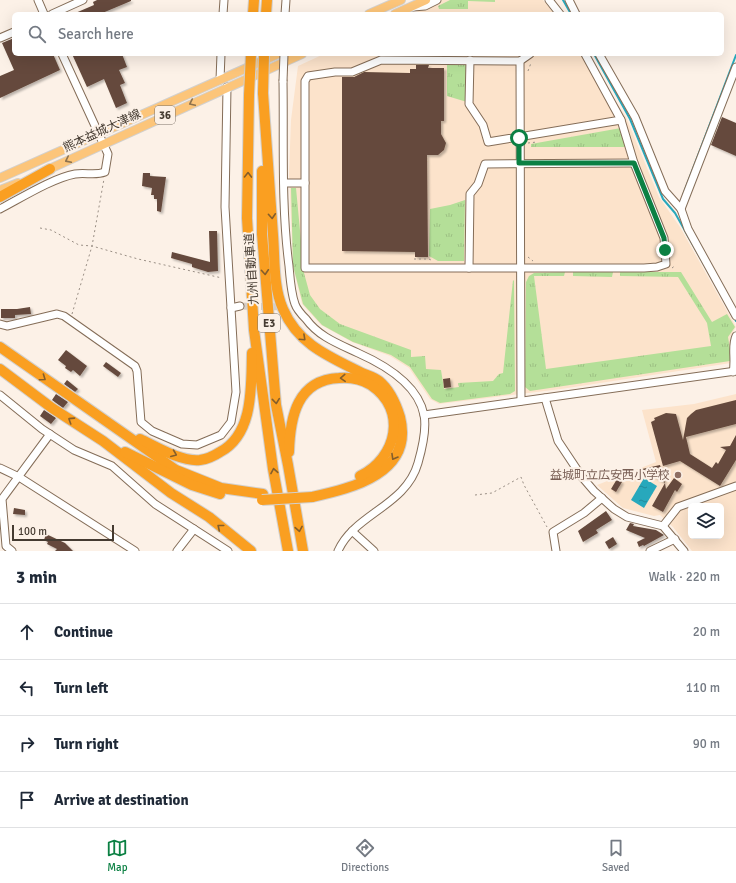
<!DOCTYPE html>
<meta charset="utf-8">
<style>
body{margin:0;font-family:Signika,"Noto Sans JP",sans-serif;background:#f6f6f7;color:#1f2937}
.controls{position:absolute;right:12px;bottom:12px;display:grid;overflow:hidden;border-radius:6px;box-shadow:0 4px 16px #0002}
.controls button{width:36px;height:36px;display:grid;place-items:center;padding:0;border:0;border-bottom:1px solid #e0e1e3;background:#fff;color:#1f2937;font:20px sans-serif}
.scale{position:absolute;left:12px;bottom:10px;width:102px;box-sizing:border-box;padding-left:4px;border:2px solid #453b31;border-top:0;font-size:11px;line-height:14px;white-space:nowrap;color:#453b31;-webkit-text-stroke:3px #fcf1e7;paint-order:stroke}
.stop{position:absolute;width:12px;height:12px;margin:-9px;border:3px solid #0b8043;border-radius:50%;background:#fff}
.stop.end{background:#0b8043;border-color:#fff;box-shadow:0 1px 4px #0008}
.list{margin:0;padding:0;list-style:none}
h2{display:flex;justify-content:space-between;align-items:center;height:52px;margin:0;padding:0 16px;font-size:17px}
h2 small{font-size:13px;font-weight:400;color:#747a83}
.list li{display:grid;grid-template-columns:26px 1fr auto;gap:12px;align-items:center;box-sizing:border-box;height:56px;padding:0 16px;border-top:1px solid #e0e1e3}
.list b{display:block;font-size:15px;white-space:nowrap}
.list em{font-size:13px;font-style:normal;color:#747a83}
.icon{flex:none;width:22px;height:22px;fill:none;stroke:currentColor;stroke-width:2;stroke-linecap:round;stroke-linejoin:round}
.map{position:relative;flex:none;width:736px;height:551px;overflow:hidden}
.search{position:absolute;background:#fff;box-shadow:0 4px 16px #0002;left:12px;right:12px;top:12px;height:44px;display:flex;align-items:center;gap:10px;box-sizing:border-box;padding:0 14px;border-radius:6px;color:#747a83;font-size:15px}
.sheet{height:276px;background:#fff}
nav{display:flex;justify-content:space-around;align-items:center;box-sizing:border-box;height:56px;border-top:1px solid #e0e1e3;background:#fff;font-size:11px;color:#747a83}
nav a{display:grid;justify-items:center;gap:2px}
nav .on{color:#0b8043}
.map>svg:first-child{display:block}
.built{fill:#fce3cb;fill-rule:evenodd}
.grass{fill:url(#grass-tufts)}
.water{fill:url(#water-ripples)}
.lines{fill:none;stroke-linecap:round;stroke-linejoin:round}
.stream{stroke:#28a8bc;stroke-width:2}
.building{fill:#654a3c;filter:url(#shadow)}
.minor-tunnel{stroke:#d7cdc3;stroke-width:7;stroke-dasharray:7 3.5;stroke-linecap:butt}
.minor-casing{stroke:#846d58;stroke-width:9}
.major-casing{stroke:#d2d0ce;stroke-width:10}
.highway-casing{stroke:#d2d0ce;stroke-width:12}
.path{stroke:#9a8f85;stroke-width:1;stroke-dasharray:2 3;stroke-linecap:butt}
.minor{stroke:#fff;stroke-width:7}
.major{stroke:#fcc57a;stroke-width:8}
.highway{stroke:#fa9f21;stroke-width:10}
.minor-bridge-casing{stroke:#846d58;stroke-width:9;stroke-linecap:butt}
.highway-bridge-casing{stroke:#d2d0ce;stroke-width:12;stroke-linecap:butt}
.minor-bridge{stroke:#fff;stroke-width:7}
.highway-bridge{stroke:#fa9f21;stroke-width:10}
.oneway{stroke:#8e724e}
.oneway2{stroke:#845e2b}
.route{stroke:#0b8043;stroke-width:5}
.education-dot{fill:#8d6e63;stroke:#fcf1e7;stroke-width:1.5}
.labels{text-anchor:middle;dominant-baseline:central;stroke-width:4;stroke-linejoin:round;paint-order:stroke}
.shield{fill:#fcf1e7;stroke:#7c7268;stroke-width:1}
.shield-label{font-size:11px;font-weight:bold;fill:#453b31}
.street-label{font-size:12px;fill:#453b31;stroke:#fcf1e7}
.education-label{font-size:12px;fill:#785e54;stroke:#fcf1e7;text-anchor:end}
</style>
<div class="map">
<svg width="736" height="551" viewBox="0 0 736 551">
<defs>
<pattern id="grass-tufts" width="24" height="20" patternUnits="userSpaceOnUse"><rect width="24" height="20" fill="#b4df98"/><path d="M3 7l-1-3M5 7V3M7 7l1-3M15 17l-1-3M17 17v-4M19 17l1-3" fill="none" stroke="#9cc083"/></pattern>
<pattern id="water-ripples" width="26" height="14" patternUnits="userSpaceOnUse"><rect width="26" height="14" fill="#28a8bc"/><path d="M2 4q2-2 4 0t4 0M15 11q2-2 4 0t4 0" fill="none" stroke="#248a99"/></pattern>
<filter id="shadow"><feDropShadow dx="2" dy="2" stdDeviation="1" flood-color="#0004"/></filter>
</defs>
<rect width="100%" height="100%" fill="#fcf1e7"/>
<g class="built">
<polygon points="442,0 543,0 555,14 412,14"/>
<polygon points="324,54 585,54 626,117 659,197 680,227 736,327 730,337 732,358 731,363 561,389 439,404 430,399 409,368 390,356 352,342 321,325 302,304 293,266 289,174 291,120 298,66"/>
<path d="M736,394V551H692L673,527L660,515L654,516L623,508L597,485L656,462L642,410L694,404ZM691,506H721V536H691Z"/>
</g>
<g class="grass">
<polygon points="450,0 495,0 495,2 468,1 468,9 439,9 438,6"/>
<polygon points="447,64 467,64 467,102 447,96"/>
<polygon points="621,128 628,147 531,147 531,144"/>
<polygon points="291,188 296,188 304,273 310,295 320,309 340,324 411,350 411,357 425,356 426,369 441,370 444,389 459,387 458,383 493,381 499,374 503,373 513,280 514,281 515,391 510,394 440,403 432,399 410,367 391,355 353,342 322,325 303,304 293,266"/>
<polygon points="465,200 464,261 438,261 429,256 430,209 450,205"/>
<polygon points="565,272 564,276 534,276 546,369 711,346 707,323 678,277 620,276 620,272 681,272 712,322 727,314 735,327 728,337 731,355 730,361 530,391 525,387 526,282 529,276 534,273"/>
<polygon points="573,272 613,272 612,277 573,276"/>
</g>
<polygon class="water" points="644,478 657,486 644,508 631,500"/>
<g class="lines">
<g class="stream">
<polyline points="563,0 571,14"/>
<polyline points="594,54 630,119 663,199 675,213 736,321"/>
<polyline points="683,195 736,55"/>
</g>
</g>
<g class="building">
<polygon points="97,0 131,0 131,1 100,14 73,14 94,5 93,2"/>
<polygon points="14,38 14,54 53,54 60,70 0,98 0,76 14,70 2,43"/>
<polygon points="72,54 122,54 127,67 119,70 125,83 120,85 127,103 116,108 104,79 87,87"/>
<polygon points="416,65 429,65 428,68 444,68 444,121 441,121 441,134 446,143 444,150 438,155 427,155 428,257 415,257 415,252 342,251 342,77 354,77 364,72 410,73 410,69 416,69"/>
<polygon points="722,117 736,123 736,156 711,145"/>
<polygon points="143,173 150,173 150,176 166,177 161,212 157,211 157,199 154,199 154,195 151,195 152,188 142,186"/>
<polygon points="209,231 217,231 218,271 208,272 192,267 192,264 171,258 172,252 210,262"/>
<polygon points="30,307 31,314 15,315 15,318 1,318 1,309 17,309"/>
<polygon points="66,350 87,366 80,376 73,370 71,372 65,368 66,366 58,360"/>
<polygon points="106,362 121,373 118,377 103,366"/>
<polygon points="450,378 451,387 444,388 443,379"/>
<polygon points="67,380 78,389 75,392 64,384"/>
<polygon points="56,394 68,402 63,408 52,400"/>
<polygon points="736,400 736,424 686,437 690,454 712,468 716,462 718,464 726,450 720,447 730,446 736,435 736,460 720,486 680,461 663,466 651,422 655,420 654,418 666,413 676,414 683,440 687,418 691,414 696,410"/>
<polygon points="44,410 56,418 51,424 40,416"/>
<polygon points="660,465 665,483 642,469"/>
<polygon points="674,478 682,484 677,492 675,490 663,512 652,506 665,483 666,489"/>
<polygon points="617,479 622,482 616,492 611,489"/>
<polygon points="14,508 25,510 25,515 13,514"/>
<polygon points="606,511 612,520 596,530 598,533 583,542 578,531"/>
<polygon points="630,523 634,524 633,526 656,530 664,535 644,546 643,545 639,547 637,542 645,538 626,530"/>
<polygon points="46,534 65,543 73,551 55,551 57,549 47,544 48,542 44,540"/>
<polygon points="613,537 617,544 609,549 605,542"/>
</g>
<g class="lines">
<polyline class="minor-tunnel" points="240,306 286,307"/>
<g class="minor-casing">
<g id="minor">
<polyline points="38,0 44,14"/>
<polyline points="549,0 560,14"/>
<polyline points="569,0 576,14"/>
<polyline points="413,7 425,6 437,0"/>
<polyline points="52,14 83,0"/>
<polyline points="223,14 224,0"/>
<polyline points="285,14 286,0"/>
<polyline points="0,38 14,32"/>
<polyline points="599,54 635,117 665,191 681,209 688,229 736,316"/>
<polyline points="470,60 469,104 483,125 488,142 621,120"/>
<polyline points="520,61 381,60 352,72 335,72 308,76 305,81 305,268 644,268 657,267 666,264 664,238 634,163 621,120 585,54"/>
<polyline points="220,80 221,54"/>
<path d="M283,81C284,142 281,205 289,266C290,278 291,293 295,304C297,310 302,315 306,319C319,337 339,344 358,353C385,365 418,384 424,415C427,430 422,449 418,463C406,506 354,514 338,551"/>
<polyline points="284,183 305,183"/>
<path d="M0,209C21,198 53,178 75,174C86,172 94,176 105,172L108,154L62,54"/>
<polyline points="681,209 736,67"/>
<polyline points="469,268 470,194 478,184 485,164 634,163"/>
<polyline points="231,308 240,306"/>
<polyline points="0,324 7,326 57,314 64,316 135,366 137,371 141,422 152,431 182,444 197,445 221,435 231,422 236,392 225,207 227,87"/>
<path d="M733,372C736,360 731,346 736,336"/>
<polyline points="0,395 42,429 74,450 112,466 155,504 228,551"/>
<polyline points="545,398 558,441 582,477 594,491 614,509 627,517 663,526 684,551"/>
<polyline points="521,401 520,61 530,54"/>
<polyline points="424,415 736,371"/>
<polyline points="0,468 19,477 135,551"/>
<polyline points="663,526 678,507 736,486"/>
<polyline points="352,531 374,551"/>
<polyline points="12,551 6,546 2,499 50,434"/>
<polyline points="177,551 194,529"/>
<polyline points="556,551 553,532 584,513 602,498"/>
<polyline points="650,551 675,539"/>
</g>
</g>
<g class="major-casing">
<g id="major">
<polyline points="369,14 401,0"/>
<polyline points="395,14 426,0"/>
<polyline points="45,171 302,54"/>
<polyline points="0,178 278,54"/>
<polyline points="0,190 18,183"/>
</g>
</g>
<g class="highway-casing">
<g id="highway">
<polyline points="253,14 254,0"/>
<polyline points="266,14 267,0"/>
<path d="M263,93C266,140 270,187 273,235C275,258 273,287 283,309C298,344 328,356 360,372C366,375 374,377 379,381C390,390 396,404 400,417C414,473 353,488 312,497"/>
<polyline points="249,95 247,218 254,330 273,469 288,551"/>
<polyline points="262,171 262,234 276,405 288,465 303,551"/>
<polyline points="0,197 50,169"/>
<polyline points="0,347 176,470 221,488 263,494"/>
<polyline points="0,369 52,408 103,441 171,493 209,517 251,551"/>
<path d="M140,439C157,447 181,462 200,460C207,459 214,456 220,452C254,434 251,386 252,353"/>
<polyline points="125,452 192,485 220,494"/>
<path d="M289,452C290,417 297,380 339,378C350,377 361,379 371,385C408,410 397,458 360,476"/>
</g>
</g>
<g class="path">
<polyline points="528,71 531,63"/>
<polyline points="528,143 537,142"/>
<polyline points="40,228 51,230 79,245 92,246 138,259 222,278"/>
<polyline points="528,257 533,261"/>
<polyline points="414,259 429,259 433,261"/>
<polyline points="672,268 676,265"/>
<polyline points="72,314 92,246 104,179"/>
<polyline points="475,495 492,493 521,477 524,485 547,527"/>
</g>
<use href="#minor" class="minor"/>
<use href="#major" class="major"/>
<use href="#highway" class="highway"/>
<g class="minor-bridge-casing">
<polyline id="minor-bridge" points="283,81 284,54"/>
</g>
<g class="highway-bridge-casing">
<g id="highway-bridge">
<polyline points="263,93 264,54"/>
<polyline points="249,95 251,54"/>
<polyline points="262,500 312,497"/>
</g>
</g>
<use href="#minor-bridge" class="minor-bridge"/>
<use href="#highway-bridge" class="highway-bridge"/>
</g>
<defs><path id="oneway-chevron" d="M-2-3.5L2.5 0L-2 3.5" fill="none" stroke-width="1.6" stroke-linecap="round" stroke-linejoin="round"/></defs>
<g class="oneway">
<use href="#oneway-chevron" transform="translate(192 103) rotate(155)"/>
<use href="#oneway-chevron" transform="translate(68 160) rotate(154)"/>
</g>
<g class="oneway2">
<use href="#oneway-chevron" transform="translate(248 175) rotate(-89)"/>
<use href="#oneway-chevron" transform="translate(272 216) rotate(86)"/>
<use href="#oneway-chevron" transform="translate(265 272) rotate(86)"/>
<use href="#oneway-chevron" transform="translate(303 338) rotate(43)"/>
<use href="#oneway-chevron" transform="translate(43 378) rotate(35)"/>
<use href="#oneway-chevron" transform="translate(343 378) rotate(177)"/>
<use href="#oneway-chevron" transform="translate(276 401) rotate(84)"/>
<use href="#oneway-chevron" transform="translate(71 420) rotate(-147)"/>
<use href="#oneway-chevron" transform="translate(174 454) rotate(22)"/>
<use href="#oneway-chevron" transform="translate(394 457) rotate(120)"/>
<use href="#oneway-chevron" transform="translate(274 471) rotate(-100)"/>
<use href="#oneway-chevron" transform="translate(220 527) rotate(-141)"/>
<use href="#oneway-chevron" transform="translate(299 529) rotate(80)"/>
</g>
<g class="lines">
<polyline class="route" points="519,138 519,163 634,163 664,238 665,250"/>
</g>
<circle class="education-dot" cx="678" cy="475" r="4"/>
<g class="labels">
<g class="shield">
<rect x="155" y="106" width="20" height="18" rx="3"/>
<rect x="258" y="314" width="22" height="18" rx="3"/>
</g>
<g class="shield-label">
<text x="165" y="115">36</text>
<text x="269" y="323">E3</text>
</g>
<g class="street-label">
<text transform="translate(102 131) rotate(-25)">熊本益城大津線</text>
<text transform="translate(252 269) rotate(-94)">九州自動車道</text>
</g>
<g class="education-label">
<text x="670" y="475">益城町立広安西小学校</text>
</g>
</g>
</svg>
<div class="controls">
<button><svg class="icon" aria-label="layers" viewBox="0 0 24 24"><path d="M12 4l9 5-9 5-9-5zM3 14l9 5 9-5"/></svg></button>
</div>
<div class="scale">100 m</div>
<div class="stop" style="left:519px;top:138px"></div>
<div class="stop end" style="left:665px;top:250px"></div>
<div class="search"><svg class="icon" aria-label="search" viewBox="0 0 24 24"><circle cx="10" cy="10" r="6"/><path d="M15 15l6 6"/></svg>Search here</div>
</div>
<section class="sheet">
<h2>3 min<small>Walk · 220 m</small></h2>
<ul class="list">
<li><svg class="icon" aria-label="ahead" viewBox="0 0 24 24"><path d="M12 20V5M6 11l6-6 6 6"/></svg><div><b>Continue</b></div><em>20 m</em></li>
<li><svg class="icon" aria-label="left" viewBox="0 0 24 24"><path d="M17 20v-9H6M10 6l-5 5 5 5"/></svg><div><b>Turn left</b></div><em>110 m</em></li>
<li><svg class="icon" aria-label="right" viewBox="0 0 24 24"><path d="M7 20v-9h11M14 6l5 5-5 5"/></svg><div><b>Turn right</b></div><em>90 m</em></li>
<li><svg class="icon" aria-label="arrive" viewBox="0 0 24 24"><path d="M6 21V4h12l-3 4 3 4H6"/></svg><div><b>Arrive at destination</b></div></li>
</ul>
</section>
<nav>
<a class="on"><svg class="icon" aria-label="map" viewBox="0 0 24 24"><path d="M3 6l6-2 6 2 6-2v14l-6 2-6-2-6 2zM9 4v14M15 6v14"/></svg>Map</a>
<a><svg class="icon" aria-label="directions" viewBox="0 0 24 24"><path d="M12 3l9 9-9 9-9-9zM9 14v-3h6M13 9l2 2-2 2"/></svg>Directions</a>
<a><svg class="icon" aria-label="saved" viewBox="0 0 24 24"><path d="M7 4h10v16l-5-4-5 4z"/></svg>Saved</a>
</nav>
